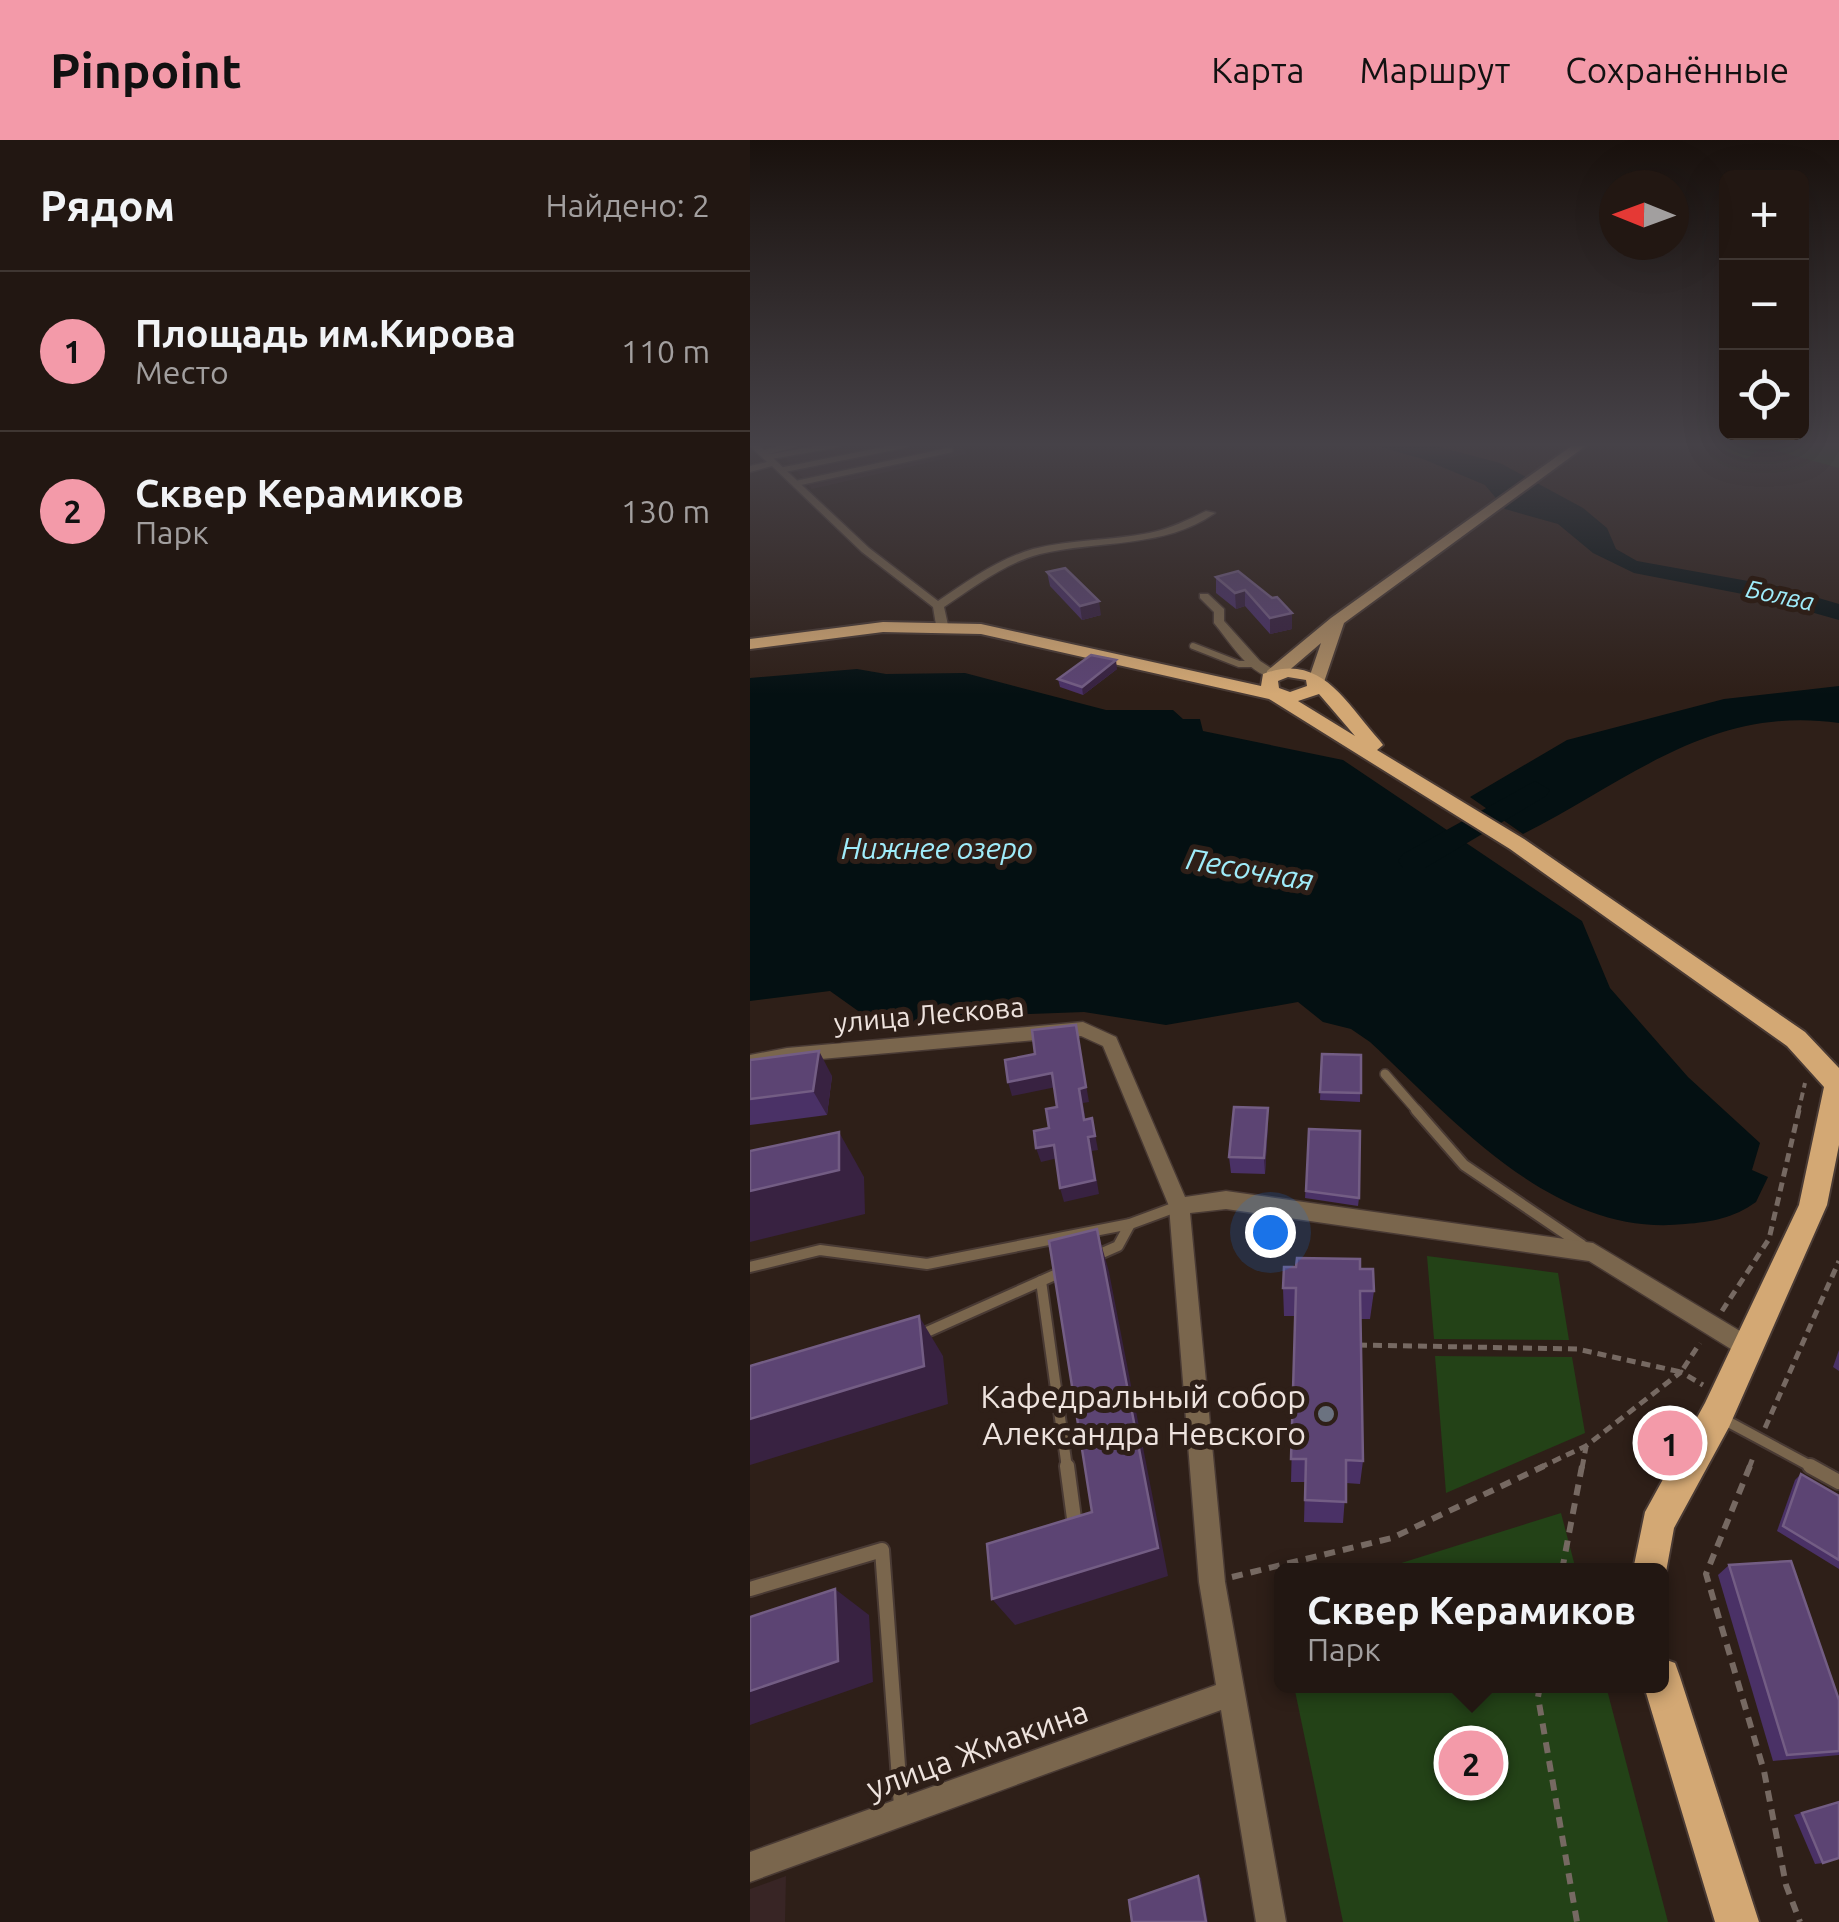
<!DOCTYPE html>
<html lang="ru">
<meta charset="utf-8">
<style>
body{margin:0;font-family:Ubuntu,sans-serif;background:#2a201b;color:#f1f3f6}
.controls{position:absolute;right:30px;top:30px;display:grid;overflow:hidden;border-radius:15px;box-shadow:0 10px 40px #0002}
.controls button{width:90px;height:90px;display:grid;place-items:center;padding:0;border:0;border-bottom:2px solid #3f3632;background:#221712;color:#f1f3f6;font:50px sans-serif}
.compass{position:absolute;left:849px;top:30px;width:90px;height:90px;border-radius:50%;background:#221712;box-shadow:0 10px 40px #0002;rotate:271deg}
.you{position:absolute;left:520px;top:1092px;width:35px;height:35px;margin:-25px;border:8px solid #fff;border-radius:50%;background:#1a73e8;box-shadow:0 0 0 15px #1a73e833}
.badge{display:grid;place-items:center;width:65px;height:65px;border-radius:50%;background:#f39aa9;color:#111;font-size:32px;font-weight:700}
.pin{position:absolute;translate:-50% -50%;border:5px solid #fff;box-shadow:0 2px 10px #0006}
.popup{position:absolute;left:524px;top:1423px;width:395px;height:130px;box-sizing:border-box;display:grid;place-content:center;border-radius:15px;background:#221712;filter:drop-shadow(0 2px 8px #0005);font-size:32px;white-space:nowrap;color:#a29f9f}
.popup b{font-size:38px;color:#f1f3f6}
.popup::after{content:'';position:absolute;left:50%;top:100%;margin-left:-20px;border:20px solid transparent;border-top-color:#221712}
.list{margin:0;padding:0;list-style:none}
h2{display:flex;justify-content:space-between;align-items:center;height:130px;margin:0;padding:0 40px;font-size:42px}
h2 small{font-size:32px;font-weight:400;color:#a29f9f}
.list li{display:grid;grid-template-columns:65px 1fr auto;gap:30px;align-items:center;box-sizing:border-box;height:160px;padding:0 40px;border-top:2px solid #3f3632}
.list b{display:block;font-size:38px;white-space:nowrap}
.list p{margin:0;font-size:32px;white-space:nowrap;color:#a29f9f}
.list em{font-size:32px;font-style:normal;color:#a29f9f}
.icon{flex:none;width:55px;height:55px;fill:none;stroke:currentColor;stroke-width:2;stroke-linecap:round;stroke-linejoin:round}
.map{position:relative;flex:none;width:1089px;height:1782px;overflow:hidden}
header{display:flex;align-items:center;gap:60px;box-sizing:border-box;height:140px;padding:0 50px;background:#f39aa9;color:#111}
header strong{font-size:48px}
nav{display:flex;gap:55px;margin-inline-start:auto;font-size:35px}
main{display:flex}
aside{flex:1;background:#221712}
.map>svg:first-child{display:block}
.industrial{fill:#382525}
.green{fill:#234217}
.water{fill:#041012}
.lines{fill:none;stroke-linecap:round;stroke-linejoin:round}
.river{fill:#041012;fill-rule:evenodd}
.lane-far4-casing{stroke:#493a34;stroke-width:8}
.lane-far3-casing{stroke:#493a34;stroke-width:9}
.lane-far2-casing{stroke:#493a34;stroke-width:12}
.lane-far1-casing{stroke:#493a34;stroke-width:14}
.lane-casing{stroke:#493a34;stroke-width:18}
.street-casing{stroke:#493a34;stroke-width:3}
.secondary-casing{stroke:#493a34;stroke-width:4}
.primary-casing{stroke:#493a34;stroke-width:4}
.path-far2{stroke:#766962;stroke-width:4;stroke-dasharray:8 5;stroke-linecap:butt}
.path-far1{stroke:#766962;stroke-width:5;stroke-dasharray:9 6;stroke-linecap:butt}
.path{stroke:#766962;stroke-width:6;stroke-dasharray:11 8;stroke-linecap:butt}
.lane-far4{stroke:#7a664d;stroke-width:5}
.lane-far3{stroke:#7a664d;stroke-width:6}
.lane-far2{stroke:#7a664d;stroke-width:9}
.lane-far1{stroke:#7a664d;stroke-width:10}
.lane{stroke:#7a664d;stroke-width:14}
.street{fill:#7a664d;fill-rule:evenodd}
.secondary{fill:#ac8b63;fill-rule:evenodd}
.primary{fill:#d3a874;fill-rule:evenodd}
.wall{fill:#4a3166}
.shaded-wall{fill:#382241}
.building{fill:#5c4473;stroke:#735d84;stroke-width:2.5}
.worship-dot{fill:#6b7280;stroke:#2e1f18;stroke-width:4}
.labels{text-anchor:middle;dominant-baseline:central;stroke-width:10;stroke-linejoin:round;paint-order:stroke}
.far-water-label{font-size:25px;font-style:italic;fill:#9fecfa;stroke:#2e1f18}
.street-label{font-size:28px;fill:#eee3de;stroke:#2e1f18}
.water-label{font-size:30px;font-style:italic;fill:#9fecfa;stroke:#2e1f18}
.near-poi-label{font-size:32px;fill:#eee3de;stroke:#2e1f18;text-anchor:end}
.near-street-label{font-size:32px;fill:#eee3de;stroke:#2e1f18}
</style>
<header>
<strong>Pinpoint</strong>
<nav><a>Карта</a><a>Маршрут</a><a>Сохранённые</a></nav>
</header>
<main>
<aside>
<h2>Рядом<small>Найдено: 2</small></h2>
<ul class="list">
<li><span class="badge">1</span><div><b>Площадь им.Кирова</b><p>Место</p></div><em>110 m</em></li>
<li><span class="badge">2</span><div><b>Сквер Керамиков</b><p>Парк</p></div><em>130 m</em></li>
</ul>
</aside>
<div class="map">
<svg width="1089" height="1782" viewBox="0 0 1089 1782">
<rect width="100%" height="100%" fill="#2e1f18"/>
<g class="industrial">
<polygon points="39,305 213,305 216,314 62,349 27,308"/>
<polygon points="36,1736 35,1782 0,1782 0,1749"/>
</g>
<g class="green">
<polygon points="961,305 1089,305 1089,328 1013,307 996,319"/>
<polygon points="677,1116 808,1133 819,1200 684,1199"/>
<polygon points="685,1216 822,1217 835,1293 696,1353"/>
<polygon points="811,1373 826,1430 629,1430"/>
<polygon points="544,1546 856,1546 918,1782 593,1782"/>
</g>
<g class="water">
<polygon points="623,305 682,305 750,323 833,368 857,388 866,409 887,421 1031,447 1089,464 1089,480 1008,457 884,433 843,413 808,384 755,369 735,345 673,319"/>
<path d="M107,529L136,534L215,533L356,570H423L433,579H450L453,591L593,620L832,781L860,848L938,937L1010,1003L1002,1030L1018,1037L1006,1062C984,1078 961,1082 935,1084C804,1098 706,982 620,902L601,889L573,882L548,862L416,885L334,872L249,875L164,887L118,878L80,851L0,861V538Z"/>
<path d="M1089,546V583C961,565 880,640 773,694L720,657L817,600L974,559Z"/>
</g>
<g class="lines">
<polygon class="river" points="785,641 800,650 796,656 675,728 653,728 648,721 653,714"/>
<g class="lane-far4-casing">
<g id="lane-far4">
<polyline points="16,312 44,305"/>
<polyline points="18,317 87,305"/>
<polyline points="32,330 156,305"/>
<polyline points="48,343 200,310"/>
</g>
</g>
<g class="lane-far3-casing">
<polyline id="lane-far3" points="443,506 489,524 506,524"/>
</g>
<g class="lane-far2-casing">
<polyline id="lane-far2" points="635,934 669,973"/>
</g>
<g class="lane-far1-casing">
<g id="lane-far1">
<polyline points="666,970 714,1025 832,1105"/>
<polyline points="343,1117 368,1106 380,1084"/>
<polyline points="0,1127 70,1110 177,1124 380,1084 426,1067"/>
<polyline points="291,1141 317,1328"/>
<polyline points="170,1195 316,1130"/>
<polyline points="973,1279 1064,1328"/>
</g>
</g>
<g class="lane-casing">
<g id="lane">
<polyline points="317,1326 325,1386"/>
<polyline points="1060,1326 1089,1342"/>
<polyline points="0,1449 132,1410 151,1666"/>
</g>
</g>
<g class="street-casing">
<g id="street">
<path d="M9,305L119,408L188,461C218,441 248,419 283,409C321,399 360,401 399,393C419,389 438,380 456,371L465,373C414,409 348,400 290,414C255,423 224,447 194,467L198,485L192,488L186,485L183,467L112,412L22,326L0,332V326L17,322L0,306Z"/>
<path d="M450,454H458L474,469V481L510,521L527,532V538C501,538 480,502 464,483V472L450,458Z"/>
<polygon points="333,882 366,897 435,1057 476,1051 843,1103 1005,1200 1008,1207 1005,1214 997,1218 989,1214 839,1121 476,1069 440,1073 475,1442 536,1782 506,1782 471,1570 0,1742 0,1712 466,1545 449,1442 419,1066 353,906 331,896 37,922 0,929 0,915 37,908"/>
</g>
</g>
<g class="secondary-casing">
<polygon id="secondary" points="823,305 837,305 594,483 573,545 558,541 571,503 529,539 517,539 517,531 581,478"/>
</g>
<g class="primary-casing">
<g id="primary">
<path d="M133,482L231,484L511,546L513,534C571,512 595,562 630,601L633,605L627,610L774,699L1055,892L1089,928V1005L1077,1065L979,1287L924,1388L914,1443L911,1430H883L895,1372L955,1263L1049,1065L1074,947L1037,906L760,709L519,559L231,494L133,492L0,509V499ZM538,537L556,540L557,546L540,552L529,548L528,541ZM569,554L605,596L548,561Z"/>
<polygon points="911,1518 925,1523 930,1537 1009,1782 965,1782 894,1546 911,1546"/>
</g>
</g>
<polyline class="path-far2" points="1048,973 1055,943"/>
<g class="path-far1">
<polyline points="972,1171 1019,1099 1049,970"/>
<polyline points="608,1205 827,1209 931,1232 950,1203"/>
<polyline points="1015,1288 1089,1121"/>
<polyline points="789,1328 836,1306 931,1232 953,1245"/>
<polyline points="832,1328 836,1307"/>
<polyline points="999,1328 1004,1315"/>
</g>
<g class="path">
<polyline points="1000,1326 956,1434 1014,1631 1036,1745 1050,1782"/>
<polyline points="812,1430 832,1326"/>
<polyline points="482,1437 642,1398 794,1326"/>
<polyline points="790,1546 788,1557 827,1782"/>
</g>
<use href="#lane-far4" class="lane-far4"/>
<use href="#lane-far3" class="lane-far3"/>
<use href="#lane-far2" class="lane-far2"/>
<use href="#lane-far1" class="lane-far1"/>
<use href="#lane" class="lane"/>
<use href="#street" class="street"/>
<use href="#secondary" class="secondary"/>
<use href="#primary" class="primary"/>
</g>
<g class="wall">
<polygon points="488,431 542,489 520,494 495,466 486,469 466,453 466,437"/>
<polygon points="297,432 351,475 332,480 300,446"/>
<polygon points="367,529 333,555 310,547 308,539"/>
<polygon points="572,914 611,915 610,962 570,960"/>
<polygon points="0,920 82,936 77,975 0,985"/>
<polygon points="518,968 518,984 515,1034 481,1033 479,1017"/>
<polygon points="559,989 609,1058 608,1066 555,1058"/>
<polygon points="610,1129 624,1151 620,1179 611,1179 613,1321 610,1344 596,1343 593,1383 554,1382 555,1342 541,1342 545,1176 534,1176 533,1148"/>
<polygon points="1089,1210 1089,1231 1083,1227"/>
<polygon points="1051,1334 1089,1356 1089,1429 1027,1391 1045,1340"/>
<polygon points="979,1425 1089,1560 1089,1615 1023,1621 968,1435"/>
<polygon points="1089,1662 1073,1723 1065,1724 1044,1675"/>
</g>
<g class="shaded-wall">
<polygon points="495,450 495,466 486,469 485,453"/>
<polygon points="349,461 351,475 332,480 330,466"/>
<polygon points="542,473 542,489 520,494 520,478"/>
<polygon points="366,520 367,529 333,555 332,547"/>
<polygon points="326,885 339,962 333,963 338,994 329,949"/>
<polygon points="69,911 82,936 77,975 63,951"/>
<polygon points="302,933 306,947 262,956 258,942"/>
<polygon points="518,968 518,984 515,1034 514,1018"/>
<polygon points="342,978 348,1010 342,1011 349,1054 314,1062 310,1048 338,997"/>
<polygon points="89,992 114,1037 115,1074 0,1102 0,1051"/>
<polygon points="304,1005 308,1018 291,1022 286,1008"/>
<polygon points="347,1089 359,1132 418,1436 265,1485 242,1459 408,1408"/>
<polygon points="169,1176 193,1216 198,1264 0,1325 0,1279"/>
<polygon points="85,1449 119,1475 123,1542 0,1585 0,1551"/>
<polygon points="448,1736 451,1738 458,1782 456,1782"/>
</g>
<g class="building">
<polygon points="315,428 349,461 330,466 297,432"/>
<polygon points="488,431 522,458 527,457 542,473 520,478 495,450 485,453 466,437"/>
<polygon points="341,515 366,520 332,547 308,539"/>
<polygon points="326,885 336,947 329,949 334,980 342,978 345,996 338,997 345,1040 310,1048 304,1005 286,1008 284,991 299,988 296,969 307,967 302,933 258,942 255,920 285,914 282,890"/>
<polygon points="69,911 63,951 0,959 0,920"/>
<polygon points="572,914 611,915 611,953 570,952"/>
<polygon points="484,967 518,968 514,1018 479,1017"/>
<polygon points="559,989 610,991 609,1058 556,1051"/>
<polygon points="89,992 89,1030 0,1051 0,1011"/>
<polygon points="347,1089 408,1408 242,1459 237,1404 342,1372 299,1101"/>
<polygon points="547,1118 610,1119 610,1129 623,1129 624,1151 610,1151 613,1321 596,1320 596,1362 555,1360 556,1319 541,1319 546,1148 533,1148 534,1127 546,1127"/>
<polygon points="169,1176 174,1226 0,1279 0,1226"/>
<polygon points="1051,1334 1089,1356 1089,1420 1033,1386"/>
<polygon points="1041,1421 1089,1560 1089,1611 1037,1615 979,1425"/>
<polygon points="85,1449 88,1521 0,1551 0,1477"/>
<polygon points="1089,1662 1089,1718 1073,1723 1052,1673"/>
<polygon points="448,1736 456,1782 382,1782 379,1760"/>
</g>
<linearGradient id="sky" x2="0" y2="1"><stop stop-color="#19110d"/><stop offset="0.55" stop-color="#464248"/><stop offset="1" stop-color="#464248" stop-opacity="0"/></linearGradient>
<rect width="1089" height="554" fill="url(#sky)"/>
<circle class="worship-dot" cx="576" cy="1274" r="10"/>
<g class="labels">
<g class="far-water-label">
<text transform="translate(1030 455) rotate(12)">Болва</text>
</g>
<g class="street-label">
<text transform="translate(179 874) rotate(-5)">улица Лескова</text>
</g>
<g class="water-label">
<text x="187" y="708">Нижнее озеро</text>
<text transform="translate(500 729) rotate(10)">Песочная</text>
</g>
<g class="near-poi-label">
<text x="556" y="1256">Кафедральный собор<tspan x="556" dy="37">Александра Невского</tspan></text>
</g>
<g class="near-street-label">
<text transform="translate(227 1609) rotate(-20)">улица Жмакина</text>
</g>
</g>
</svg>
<div class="controls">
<button>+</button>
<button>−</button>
<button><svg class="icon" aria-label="locate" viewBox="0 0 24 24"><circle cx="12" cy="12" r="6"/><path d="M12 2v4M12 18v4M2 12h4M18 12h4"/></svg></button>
</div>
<svg class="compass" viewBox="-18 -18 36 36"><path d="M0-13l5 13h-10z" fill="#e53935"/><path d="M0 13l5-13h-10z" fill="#a29f9f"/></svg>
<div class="you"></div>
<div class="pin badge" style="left:920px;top:1303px">1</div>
<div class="pin badge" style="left:721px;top:1623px">2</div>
<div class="popup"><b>Сквер Керамиков</b>Парк</div>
</div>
</main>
